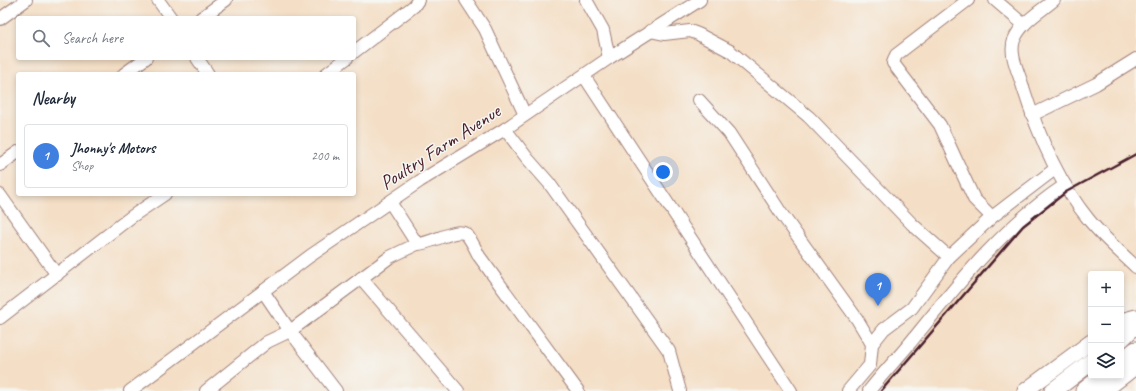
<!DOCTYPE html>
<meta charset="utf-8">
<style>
body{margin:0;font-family:Caveat,sans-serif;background:#f2f2f3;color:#1f2937}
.controls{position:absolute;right:12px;bottom:12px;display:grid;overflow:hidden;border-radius:4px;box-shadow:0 2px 6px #0003}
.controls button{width:36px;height:36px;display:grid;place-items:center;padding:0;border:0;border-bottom:1px solid #e0e1e3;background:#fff;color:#1f2937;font:20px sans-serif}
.you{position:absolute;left:663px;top:172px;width:14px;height:14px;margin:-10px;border:3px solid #fff;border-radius:50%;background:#1a73e8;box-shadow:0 0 0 6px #1a73e833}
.badge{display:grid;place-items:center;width:26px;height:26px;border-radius:50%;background:#7c3aed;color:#fff;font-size:13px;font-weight:700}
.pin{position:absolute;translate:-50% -33px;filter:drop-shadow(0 1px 2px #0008)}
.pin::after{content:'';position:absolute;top:21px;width:14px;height:12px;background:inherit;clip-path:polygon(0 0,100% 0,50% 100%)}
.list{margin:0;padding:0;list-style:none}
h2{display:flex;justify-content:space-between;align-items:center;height:52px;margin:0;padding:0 16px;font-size:17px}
h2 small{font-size:13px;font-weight:400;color:#747a83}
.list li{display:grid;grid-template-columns:26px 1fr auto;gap:12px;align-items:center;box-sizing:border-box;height:64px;margin:0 8px 8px;padding:0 8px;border:1px solid #e0e1e3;border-radius:4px}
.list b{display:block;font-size:15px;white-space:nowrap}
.list p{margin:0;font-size:13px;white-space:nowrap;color:#747a83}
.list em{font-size:13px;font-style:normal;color:#747a83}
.icon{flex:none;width:22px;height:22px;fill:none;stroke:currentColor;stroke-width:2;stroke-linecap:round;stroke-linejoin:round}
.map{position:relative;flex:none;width:1136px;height:391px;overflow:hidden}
.search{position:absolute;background:#fff;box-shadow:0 2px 6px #0003;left:16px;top:16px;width:340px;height:44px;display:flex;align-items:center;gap:10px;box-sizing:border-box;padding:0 14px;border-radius:4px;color:#747a83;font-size:15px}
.panel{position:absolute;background:#fff;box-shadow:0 2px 6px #0003;left:16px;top:72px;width:340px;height:124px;border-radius:4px}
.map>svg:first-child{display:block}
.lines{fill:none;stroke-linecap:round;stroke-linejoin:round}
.minor-casing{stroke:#9f7e78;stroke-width:14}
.major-casing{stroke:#9f7e78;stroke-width:17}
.highway-casing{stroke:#9f7e78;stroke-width:19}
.minor{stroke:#fff;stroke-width:12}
.major{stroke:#fff;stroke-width:15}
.highway{stroke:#fff;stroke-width:17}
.rail{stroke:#4a1f2b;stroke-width:2.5}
.labels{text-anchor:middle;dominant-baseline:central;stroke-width:3;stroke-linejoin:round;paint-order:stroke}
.street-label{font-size:20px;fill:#4a1f2b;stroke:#f6f6f2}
</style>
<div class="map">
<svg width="1136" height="391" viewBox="0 0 1136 391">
<rect width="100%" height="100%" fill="#f6f6f2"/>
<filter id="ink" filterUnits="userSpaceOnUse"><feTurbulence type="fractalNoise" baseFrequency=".025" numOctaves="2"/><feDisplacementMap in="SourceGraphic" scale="8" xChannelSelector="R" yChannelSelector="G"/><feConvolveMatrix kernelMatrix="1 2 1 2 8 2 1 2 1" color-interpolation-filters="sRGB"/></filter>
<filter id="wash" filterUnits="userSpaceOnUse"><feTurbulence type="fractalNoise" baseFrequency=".012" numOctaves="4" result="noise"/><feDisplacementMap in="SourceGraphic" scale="16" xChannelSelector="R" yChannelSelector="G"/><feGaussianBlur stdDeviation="0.9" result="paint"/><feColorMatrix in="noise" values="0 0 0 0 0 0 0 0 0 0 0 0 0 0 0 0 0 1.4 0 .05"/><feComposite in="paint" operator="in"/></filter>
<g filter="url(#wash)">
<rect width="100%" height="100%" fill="#f4dec5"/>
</g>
<g filter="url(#ink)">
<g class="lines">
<g class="minor-casing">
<g id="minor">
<polyline points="158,0 171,18"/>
<polyline points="466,0 485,29 525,115"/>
<polyline points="586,0 603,30 609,58"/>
<polyline points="968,0 896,55 893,63 940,125 974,199 992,217"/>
<polyline points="995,0 1023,24"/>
<path d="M1054,0C1040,12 1021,22 1014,40C1009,54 1018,71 1022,84C1037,132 1057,181 1089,220C1103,237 1120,252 1136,267"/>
<polyline points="201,18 226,0"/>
<polyline points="0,19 26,0"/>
<polyline points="650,31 664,34 690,31 698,34 730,51 809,117 912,224 949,257"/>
<polyline points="354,52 414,6 418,0"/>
<polyline points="197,58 208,74"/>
<polyline points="124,74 146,58"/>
<polyline points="326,74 347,58"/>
<polyline points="584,76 791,391"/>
<polyline points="699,100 729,133 781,213 857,319 872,344"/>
<polyline points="1032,115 1096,84 1136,59"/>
<polyline points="505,129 527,158 549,183 669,351 680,391"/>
<polyline points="0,165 18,152"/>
<polyline points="0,195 57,275"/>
<path d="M417,244C432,244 455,227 466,234C471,239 476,250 479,256L578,391"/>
<polyline points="361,278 458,391"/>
<polyline points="263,291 290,331 336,391"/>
<polyline points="0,318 131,217 165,194"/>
<polyline points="130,391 310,256 420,181 505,129 609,58 700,0"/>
<polyline points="206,391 267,342 290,331 390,257 417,244 390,202"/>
<polyline points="848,391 870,365 872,344 884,329 912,308 949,257 992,217 1055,169"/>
<path d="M869,391C882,374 897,359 910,343C957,285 1002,227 1065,185"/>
</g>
</g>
<g class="major-casing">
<g id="major">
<polyline points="1121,321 1136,317"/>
<polyline points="1025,391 1091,342"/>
<polyline points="1104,391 1136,366"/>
</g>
</g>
<g class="highway-casing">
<g id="highway">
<polyline points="1121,339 1136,324"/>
<polyline points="1121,362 1136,350"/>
<polyline points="1053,391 1091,362"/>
<polyline points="1084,391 1103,376"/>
</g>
</g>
<use href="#minor" class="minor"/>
<use href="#major" class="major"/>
<use href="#highway" class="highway"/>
<polyline class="rail" points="881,391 1023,226 1066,192 1136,154"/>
</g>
</g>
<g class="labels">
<g class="street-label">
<text transform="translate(440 147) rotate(-33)">Poultry Farm Avenue</text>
</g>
</g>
</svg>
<div class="controls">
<button>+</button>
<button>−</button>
<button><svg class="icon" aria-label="layers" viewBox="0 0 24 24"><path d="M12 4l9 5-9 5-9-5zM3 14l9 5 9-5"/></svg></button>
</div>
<div class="you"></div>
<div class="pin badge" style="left:878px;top:306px;background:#3f7fe0">1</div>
<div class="search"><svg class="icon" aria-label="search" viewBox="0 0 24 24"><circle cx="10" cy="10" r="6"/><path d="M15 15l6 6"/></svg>Search here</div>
<section class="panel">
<h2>Nearby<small></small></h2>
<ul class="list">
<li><span class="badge" style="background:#3f7fe0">1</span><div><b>Jhonny's Motors</b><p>Shop</p></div><em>200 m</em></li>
</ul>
</section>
</div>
